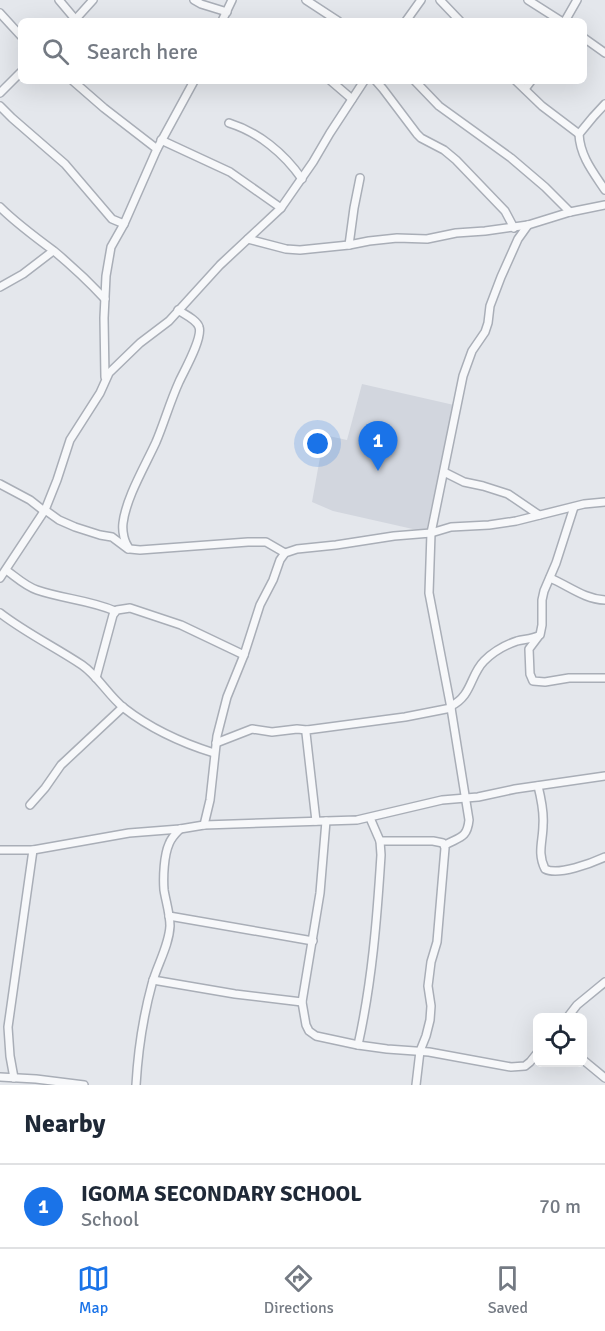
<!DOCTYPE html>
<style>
body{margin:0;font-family:Signika,sans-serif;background:#f2f2f3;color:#1f2937}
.controls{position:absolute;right:18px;bottom:18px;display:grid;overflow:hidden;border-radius:9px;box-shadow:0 6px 24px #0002}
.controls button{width:54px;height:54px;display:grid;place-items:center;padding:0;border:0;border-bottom:2px solid #e0e1e3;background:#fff;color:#1f2937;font:30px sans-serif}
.you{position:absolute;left:318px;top:444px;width:21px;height:21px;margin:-15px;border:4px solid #fff;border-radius:50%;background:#1a73e8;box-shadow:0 0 0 9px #1a73e833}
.badge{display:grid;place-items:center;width:39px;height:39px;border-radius:50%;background:#1a73e8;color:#fff;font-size:20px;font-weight:700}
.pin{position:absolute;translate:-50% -50px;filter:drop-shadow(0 2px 3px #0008)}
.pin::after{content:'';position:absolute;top:32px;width:21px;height:18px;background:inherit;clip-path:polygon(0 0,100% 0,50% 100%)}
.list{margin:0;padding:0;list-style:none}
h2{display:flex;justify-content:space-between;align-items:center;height:78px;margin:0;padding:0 24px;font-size:26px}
h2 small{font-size:20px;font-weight:400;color:#747a83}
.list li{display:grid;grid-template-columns:39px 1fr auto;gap:18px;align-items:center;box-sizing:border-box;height:84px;padding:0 24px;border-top:2px solid #e0e1e3}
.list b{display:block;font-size:22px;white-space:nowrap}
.list p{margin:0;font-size:20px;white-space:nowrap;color:#747a83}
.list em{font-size:20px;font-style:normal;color:#747a83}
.icon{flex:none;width:33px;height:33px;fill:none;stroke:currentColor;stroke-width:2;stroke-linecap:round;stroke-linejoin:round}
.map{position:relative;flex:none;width:605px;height:1085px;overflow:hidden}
.search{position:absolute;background:#fff;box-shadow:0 6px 24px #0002;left:18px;right:18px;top:18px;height:66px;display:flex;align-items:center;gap:15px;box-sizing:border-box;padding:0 21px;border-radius:9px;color:#747a83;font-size:22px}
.sheet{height:162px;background:#fff}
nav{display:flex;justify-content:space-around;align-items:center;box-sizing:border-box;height:84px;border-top:2px solid #e0e1e3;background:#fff;font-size:16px;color:#747a83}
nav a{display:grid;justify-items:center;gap:3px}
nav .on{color:#1a73e8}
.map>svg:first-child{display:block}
.built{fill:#d2d6de}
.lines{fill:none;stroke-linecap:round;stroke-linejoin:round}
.street-casing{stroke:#a9aeb7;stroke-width:10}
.street{stroke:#f7f8fa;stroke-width:7}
</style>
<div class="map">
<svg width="605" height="1085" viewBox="0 0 605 1085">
<rect width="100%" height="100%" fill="#e4e7ec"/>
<polygon class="built" points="362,384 454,405 426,532 333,511 312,502 324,435 347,440"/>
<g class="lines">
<g class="street-casing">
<g id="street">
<polyline points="59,0 75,19"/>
<polyline points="194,0 201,4 227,12"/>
<polyline points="306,0 338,21"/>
<polyline points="440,0 460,21"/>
<polyline points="528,0 561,21"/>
<polyline points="0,13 21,36"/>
<polyline points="74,21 93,0"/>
<polyline points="222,21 232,0"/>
<polyline points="406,21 421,0"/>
<polyline points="565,21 577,0"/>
<polyline points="584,38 605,53"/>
<polyline points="73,81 104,108 157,149"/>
<polyline points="331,81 352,99"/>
<polyline points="376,81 383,89 417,134 421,138 444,150 456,160 505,211 514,228"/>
<polyline points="415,81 439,106 511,158 545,187 570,212"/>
<polyline points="516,81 542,106 579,134"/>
<polyline points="525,89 531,81"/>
<polyline points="0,93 21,72"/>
<path d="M605,104L593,117L579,134C580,156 593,172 605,190"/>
<polyline points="0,106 12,118 65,164 112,219 124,224"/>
<path d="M229,123C258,132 284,153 302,179"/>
<polyline points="161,140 230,172 281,208"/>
<path d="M0,207C16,223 35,237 54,251C72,266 89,282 105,299"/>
<polyline points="248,239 286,249 300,250 349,245 369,241 397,238 427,239 456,233 485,231 528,225 570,212 605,205"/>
<polyline points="349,245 354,208 360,178"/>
<polyline points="0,287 23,274 53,251"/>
<path d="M178,310C184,314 197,320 199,327C203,338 184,371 179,382C170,402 164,423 156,442C145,466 126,498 123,523C122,531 124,543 130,549L140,550L248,542H266L285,553"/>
<polyline points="105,377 104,318 106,276 111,247 124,224 157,149 194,81"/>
<polyline points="444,472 464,482 483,486 508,494 539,515"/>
<polyline points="0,484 30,500 44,511"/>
<polyline points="45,510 59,520 75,527 100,535 112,537 128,549"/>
<path d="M6,570C16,577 25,586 37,590C63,599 90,600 115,611"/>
<polyline points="0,578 45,510 57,480 70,440 100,393 109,373 140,343 169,321 220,265 281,208 313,162 330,133 364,81"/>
<path d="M550,578C569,586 584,599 605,600"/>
<path d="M0,613C26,633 55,647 82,665C98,676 108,695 124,708C151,729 182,743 214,753"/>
<polyline points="538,637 529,649 530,674 533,681 545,682 569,678 605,678"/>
<polyline points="96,678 113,615 117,610 130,608 181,625 244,655"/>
<path d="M451,706C472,696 470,675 484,661C493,652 505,645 517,641C525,639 533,639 540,635L542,625V600L544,591L556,563L574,507"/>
<polyline points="216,743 252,729 272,732 297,729 307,730"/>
<path d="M538,786C541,798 544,813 543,825C543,841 537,853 545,869C558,876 592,863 605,857"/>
<polyline points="30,805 45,788 61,765 123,707"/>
<polyline points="316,821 306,733 307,730 405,717 451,708"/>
<polyline points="326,821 320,893 302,1002 306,1025 309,1031 316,1036 358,1045 387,1049 429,1052 511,1067 525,1066 530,1062 538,1052"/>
<polyline points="204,825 210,800 217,736 227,697 244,655 260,605 273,580 280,560 285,553 297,549 336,545 394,536 431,533 451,527 489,525 516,521 584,504 605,502"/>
<polyline points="380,841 433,841 443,843 445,848 437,942 431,962 428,986 431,1006 430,1020 426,1036 420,1051 416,1085"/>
<path d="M445,845C459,837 467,839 469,820L451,708L429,593L431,533L463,376L472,351L485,332L488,323L490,306L501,277L518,239L528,225"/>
<polyline points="0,850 33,850 129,833 180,829 204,825 357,820 442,800 478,797 515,789 605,776"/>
<polyline points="169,916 313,941"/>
<polyline points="153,980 235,994 302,1002"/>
<polyline points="567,1018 577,1005 605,982"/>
<path d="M358,1045C372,982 377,919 381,855L380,841L370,818"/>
<polyline points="582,1059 605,1078"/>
<polyline points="0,1077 36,1079 84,1085"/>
<polyline points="14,1078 10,1056 8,1027 33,850"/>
<path d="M136,1085C138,1051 143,1017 152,984C157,965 169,946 170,926C170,914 166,902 164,890C163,877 164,855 169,844C171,838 176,833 180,829"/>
</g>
</g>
<use href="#street" class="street"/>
</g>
</svg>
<div class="controls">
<button><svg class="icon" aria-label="locate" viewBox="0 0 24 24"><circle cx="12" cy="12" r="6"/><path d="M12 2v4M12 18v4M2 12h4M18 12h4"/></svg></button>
</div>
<div class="you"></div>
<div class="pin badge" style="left:378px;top:471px">1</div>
<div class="search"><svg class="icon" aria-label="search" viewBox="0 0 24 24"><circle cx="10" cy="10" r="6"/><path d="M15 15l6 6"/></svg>Search here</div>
</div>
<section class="sheet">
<h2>Nearby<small></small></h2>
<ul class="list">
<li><span class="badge">1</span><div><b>IGOMA SECONDARY SCHOOL</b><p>School</p></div><em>70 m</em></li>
</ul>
</section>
<nav>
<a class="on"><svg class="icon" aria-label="map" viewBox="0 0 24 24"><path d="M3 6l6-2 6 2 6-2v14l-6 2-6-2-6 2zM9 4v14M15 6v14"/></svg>Map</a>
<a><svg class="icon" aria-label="directions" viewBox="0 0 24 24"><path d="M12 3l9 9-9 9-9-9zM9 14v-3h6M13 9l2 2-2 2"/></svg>Directions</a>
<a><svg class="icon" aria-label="saved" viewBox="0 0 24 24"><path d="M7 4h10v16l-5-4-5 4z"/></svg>Saved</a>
</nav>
